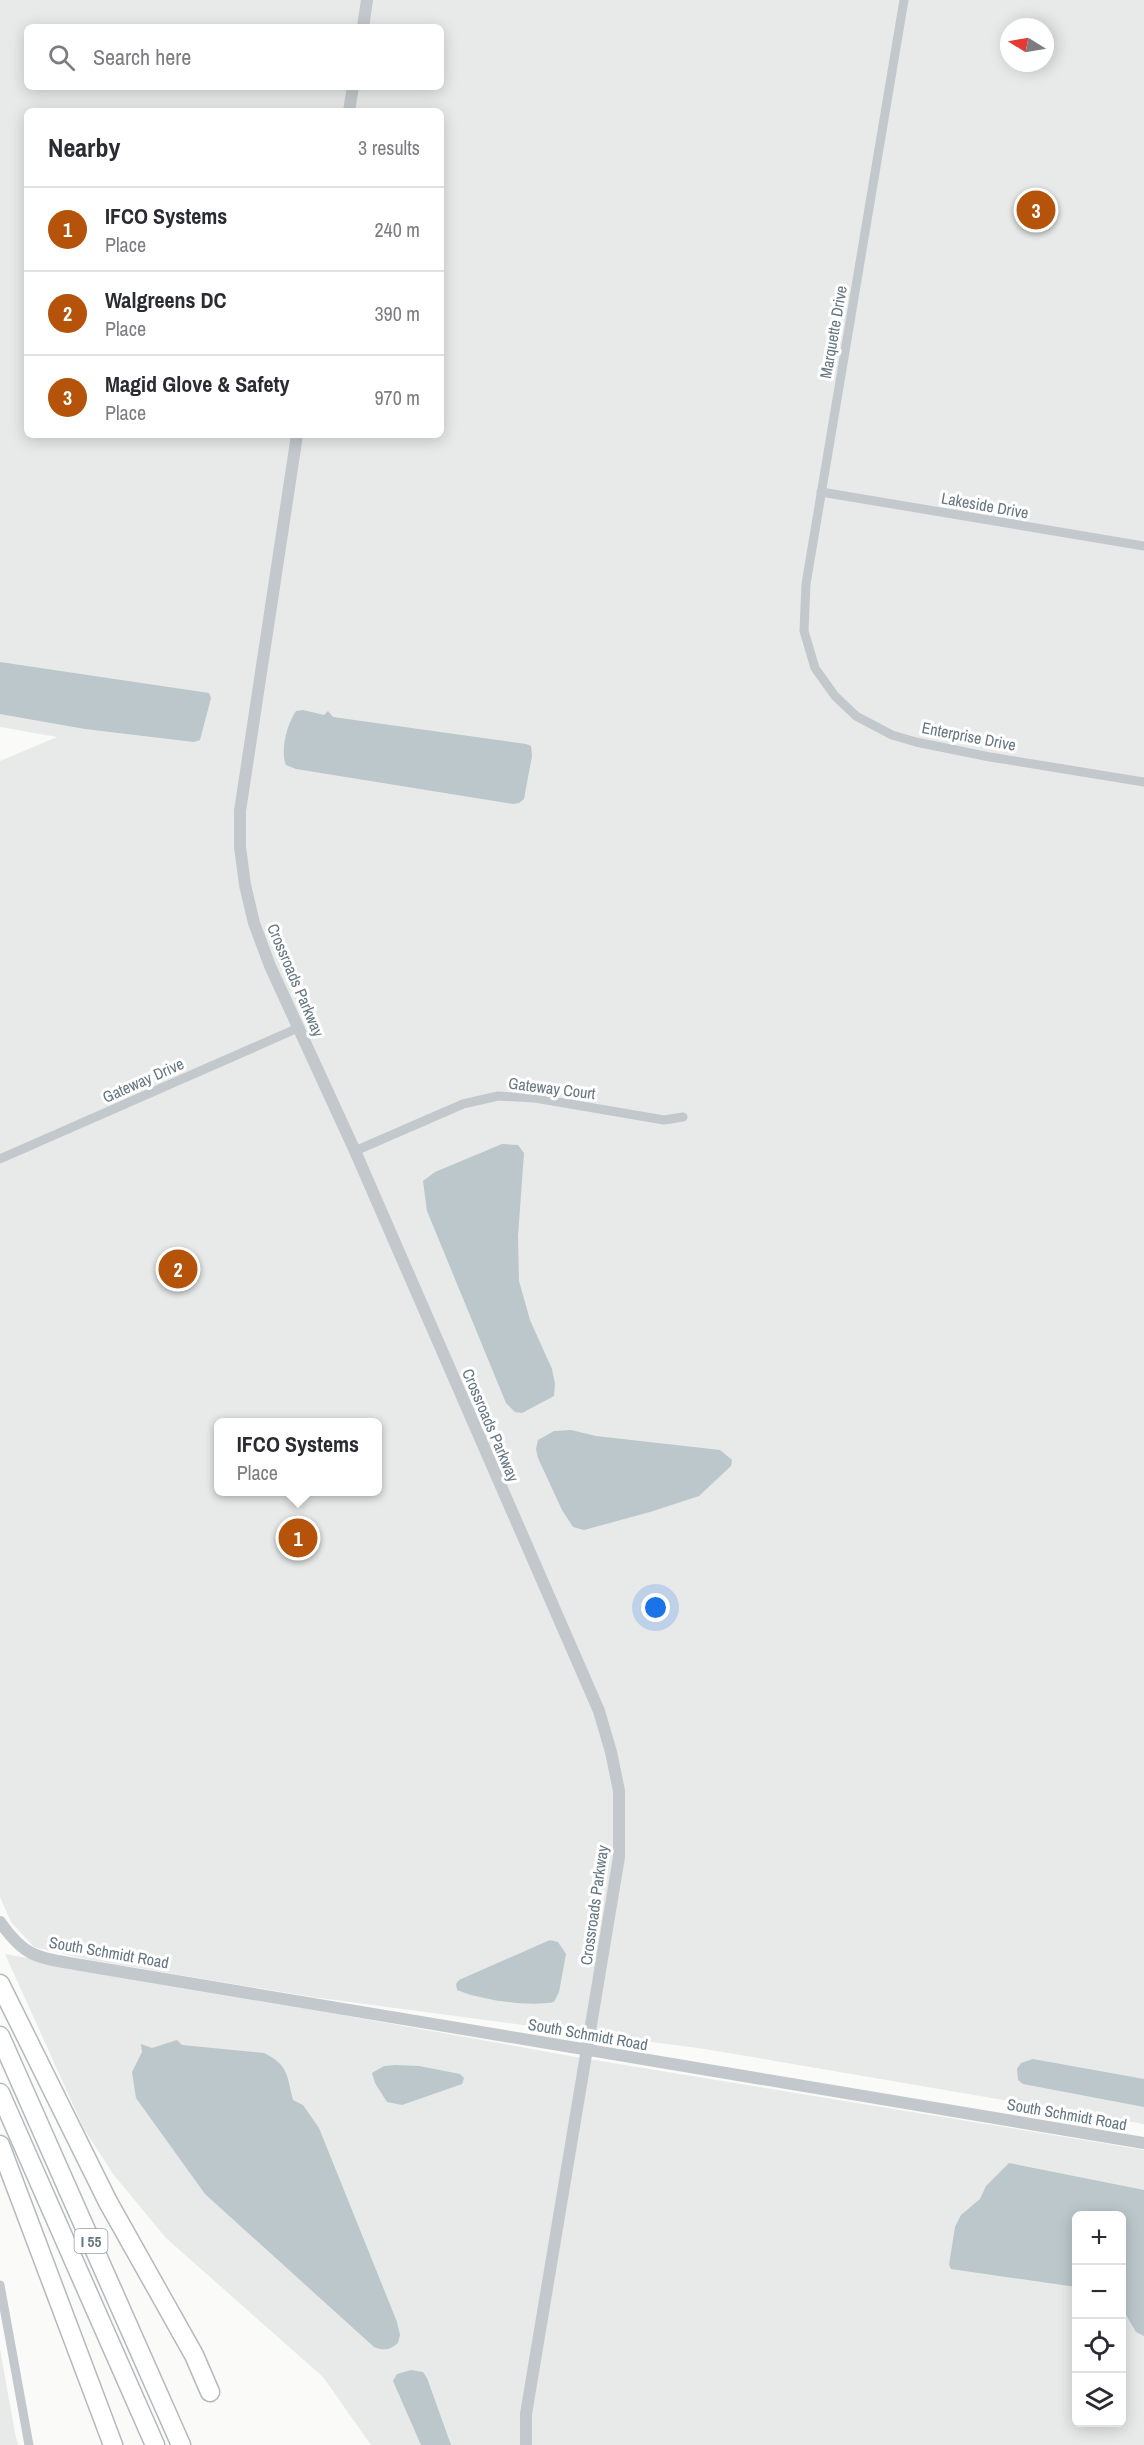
<!DOCTYPE html>
<meta charset="utf-8">
<style>
body{margin:0;font-family:"Archivo Narrow",sans-serif;background:#f7f7f7;color:#2b2b33}
.controls{position:absolute;right:18px;bottom:18px;display:grid;overflow:hidden;border-radius:9px;box-shadow:0 3px 15px #0003}
.controls button{width:54px;height:54px;display:grid;place-items:center;padding:0;border:0;border-bottom:2px solid #e1e1e2;background:#fff;color:#2b2b33;font:30px sans-serif}
.compass{position:absolute;left:1000px;top:18px;width:54px;height:54px;border-radius:50%;background:#fff;box-shadow:0 3px 15px #0003;rotate:281deg}
.you{position:absolute;left:656px;top:1608px;width:21px;height:21px;margin:-15px;border:4px solid #fff;border-radius:50%;background:#1a73e8;box-shadow:0 0 0 9px #1a73e833}
.badge{display:grid;place-items:center;width:39px;height:39px;border-radius:50%;background:#b45309;color:#fff;font-size:20px;font-weight:700}
.pin{position:absolute;translate:-50% -50%;border:3px solid #fff;box-shadow:0 2px 6px #0006}
.popup{position:absolute;left:214px;top:1418px;width:168px;height:78px;box-sizing:border-box;display:grid;place-content:center;border-radius:9px;background:#fff;filter:drop-shadow(0 2px 4px #0005);font-size:20px;white-space:nowrap;color:#7c7c81}
.popup b{font-size:22px;color:#2b2b33}
.popup::after{content:'';position:absolute;left:50%;top:100%;margin-left:-12px;border:12px solid transparent;border-top-color:#fff}
.list{margin:0;padding:0;list-style:none}
h2{display:flex;justify-content:space-between;align-items:center;height:78px;margin:0;padding:0 24px;font-size:26px}
h2 small{font-size:20px;font-weight:400;color:#7c7c81}
.list li{display:grid;grid-template-columns:39px 1fr auto;gap:18px;align-items:center;box-sizing:border-box;height:84px;padding:0 24px;border-top:2px solid #e1e1e2}
.list b{display:block;font-size:22px;white-space:nowrap}
.list p{margin:0;font-size:20px;white-space:nowrap;color:#7c7c81}
.list em{font-size:20px;font-style:normal;color:#7c7c81}
.icon{flex:none;width:33px;height:33px;fill:none;stroke:currentColor;stroke-width:2;stroke-linecap:round;stroke-linejoin:round}
.map{position:relative;flex:none;width:1144px;height:2445px;overflow:hidden}
.search{position:absolute;background:#fff;box-shadow:0 3px 15px #0003;left:24px;top:24px;width:420px;height:66px;display:flex;align-items:center;gap:15px;box-sizing:border-box;padding:0 21px;border-radius:9px;color:#7c7c81;font-size:22px}
.panel{position:absolute;background:#fff;box-shadow:0 3px 15px #0003;left:24px;top:108px;width:420px;height:330px;border-radius:9px}
.map>svg:first-child{display:block}
.built{fill:#e8e9e9;fill-rule:evenodd}
.water{fill:#bbc7cb}
.lines{fill:none;stroke-linecap:round;stroke-linejoin:round}
.motorway-casing{stroke:#b4b9bd;stroke-width:21}
.minor{stroke:#c3c8cc;stroke-width:9}
.tertiary{stroke:#c3c8cc;stroke-width:12}
.motorway{stroke:#fff;stroke-width:18}
.labels{text-anchor:middle;dominant-baseline:central;stroke-width:6;stroke-linejoin:round;paint-order:stroke}
.shield{fill:#fff;stroke:#939fa8;stroke-width:1.5}
.shield-label{font-size:15px;font-weight:bold;fill:#657683}
.street-label{font-size:16px;fill:#657683;stroke:#fff}
</style>
<div class="map">
<svg width="1144" height="2445" viewBox="0 0 1144 2445">
<rect width="100%" height="100%" fill="#fafaf8"/>
<g class="built">
<path d="M0,0H1144V2124L705,2049L312,1997L90,1960L34,1947L11,1922L0,1897V761L57,737L0,727ZM27,27H441V87H27ZM1009,27H1045V63H1009ZM27,111H441V435H27ZM218,1422H378V1492H218Z"/>
<path d="M5,1954L576,2057L1144,2150V2445H371L323,2377L166,2238L113,2174L84,2129ZM1076,2216H1122V2422H1076Z"/>
<polygon points="0,2349 15,2433 18,2445 0,2445"/>
</g>
<g class="water">
<polygon points="0,662 209,693 211,698 200,740 194,742 85,729 0,714"/>
<path d="M303,710L324,715L328,711L333,717L526,744L531,746L532,756L524,799L519,803L513,804L296,769L286,765C280,751 287,724 296,711Z"/>
<polygon points="502,1144 518,1145 524,1153 518,1236 519,1281 530,1320 552,1369 555,1384 554,1396 522,1413 515,1412 506,1403 427,1211 423,1181 435,1172"/>
<polygon points="571,1430 596,1436 720,1450 732,1460 731,1466 699,1496 650,1512 584,1530 573,1527 562,1510 538,1458 536,1449 538,1440 554,1431"/>
<path d="M550,1940L558,1942L566,1954L559,1992L554,2002C529,2007 481,2000 457,1990L456,1984L459,1980Z"/>
<path d="M177,2040L182,2045L264,2053C289,2065 287,2077 293,2100L303,2105L319,2128L397,2322L400,2335L398,2343C390,2350 384,2351 374,2347L205,2194L136,2098L132,2072L142,2052L141,2044L152,2048Z"/>
<polygon points="1033,2059 1144,2079 1144,2107 1023,2084 1018,2080 1017,2069 1021,2063"/>
<polygon points="396,2065 419,2066 460,2074 464,2078 462,2084 402,2105 387,2102 375,2083 372,2073 384,2066"/>
<polygon points="1009,2163 1144,2190 1144,2336 1136,2332 1122,2308 1122,2216 1076,2216 1076,2287 951,2269 949,2265 955,2227 961,2215 980,2199 986,2186"/>
<polygon points="411,2370 423,2372 427,2378 451,2445 421,2445 393,2381 397,2374"/>
</g>
<g class="lines">
<g class="motorway-casing">
<g id="motorway">
<polyline points="0,1984 108,2202 194,2355 210,2392"/>
<polyline points="0,2036 181,2445"/>
<polyline points="0,2093 155,2445"/>
<polyline points="0,2145 113,2445"/>
</g>
</g>
<g class="minor">
<polyline points="904,0 806,584 804,631 815,668 835,696 856,716 892,735 916,742 990,757 1144,782"/>
<polyline points="821,492 1144,546"/>
<polyline points="355,1151 463,1104 498,1096 535,1098 664,1120 683,1117"/>
<polyline points="0,1159 298,1028"/>
<polyline points="0,2285 29,2445"/>
</g>
<g class="tertiary">
<polyline points="363,27 367,0"/>
<polyline points="349,111 353,87"/>
<polyline points="297,435 240,811 240,847 245,885 254,923 270,966 355,1151 599,1711 611,1752 619,1791 619,1857 526,2414 526,2445"/>
<path d="M0,1922C24,1956 35,1957 75,1964L1144,2143"/>
</g>
<use href="#motorway" class="motorway"/>
</g>
<g class="labels">
<rect class="shield" x="74.5" y="2229" width="33" height="24" rx="4.5"/>
<g class="shield-label">
<text x="91" y="2241">I 55</text>
</g>
<g class="street-label">
<text transform="translate(833 332) rotate(-80)">Marquette Drive</text>
<text transform="translate(985 505) rotate(10)">Lakeside Drive</text>
<text transform="translate(969 736) rotate(11)">Enterprise Drive</text>
<text transform="translate(296 980) rotate(67)">Crossroads Parkway</text>
<text transform="translate(143 1080) rotate(-24)">Gateway Drive</text>
<text transform="translate(552 1088) rotate(7)">Gateway Court</text>
<text transform="translate(491 1425) rotate(67)">Crossroads Parkway</text>
<text transform="translate(594 1905) rotate(-82)">Crossroads Parkway</text>
<text transform="translate(109 1952) rotate(10)">South Schmidt Road</text>
<text transform="translate(588 2034) rotate(10)">South Schmidt Road</text>
<text transform="translate(1067 2114) rotate(10)">South Schmidt Road</text>
</g>
</g>
</svg>
<div class="controls">
<button>+</button>
<button>−</button>
<button><svg class="icon" aria-label="locate" viewBox="0 0 24 24"><circle cx="12" cy="12" r="6"/><path d="M12 2v4M12 18v4M2 12h4M18 12h4"/></svg></button>
<button><svg class="icon" aria-label="layers" viewBox="0 0 24 24"><path d="M12 4l9 5-9 5-9-5zM3 14l9 5 9-5"/></svg></button>
</div>
<svg class="compass" viewBox="-18 -18 36 36"><path d="M0-13l5 13h-10z" fill="#e53935"/><path d="M0 13l5-13h-10z" fill="#7c7c81"/></svg>
<div class="you"></div>
<div class="pin badge" style="left:298px;top:1538px">1</div>
<div class="popup"><b>IFCO Systems</b>Place</div>
<div class="pin badge" style="left:178px;top:1269px">2</div>
<div class="pin badge" style="left:1036px;top:210px">3</div>
<div class="search"><svg class="icon" aria-label="search" viewBox="0 0 24 24"><circle cx="10" cy="10" r="6"/><path d="M15 15l6 6"/></svg>Search here</div>
<section class="panel">
<h2>Nearby<small>3 results</small></h2>
<ul class="list">
<li><span class="badge">1</span><div><b>IFCO Systems</b><p>Place</p></div><em>240 m</em></li>
<li><span class="badge">2</span><div><b>Walgreens DC</b><p>Place</p></div><em>390 m</em></li>
<li><span class="badge">3</span><div><b>Magid Glove &amp; Safety</b><p>Place</p></div><em>970 m</em></li>
</ul>
</section>
</div>
